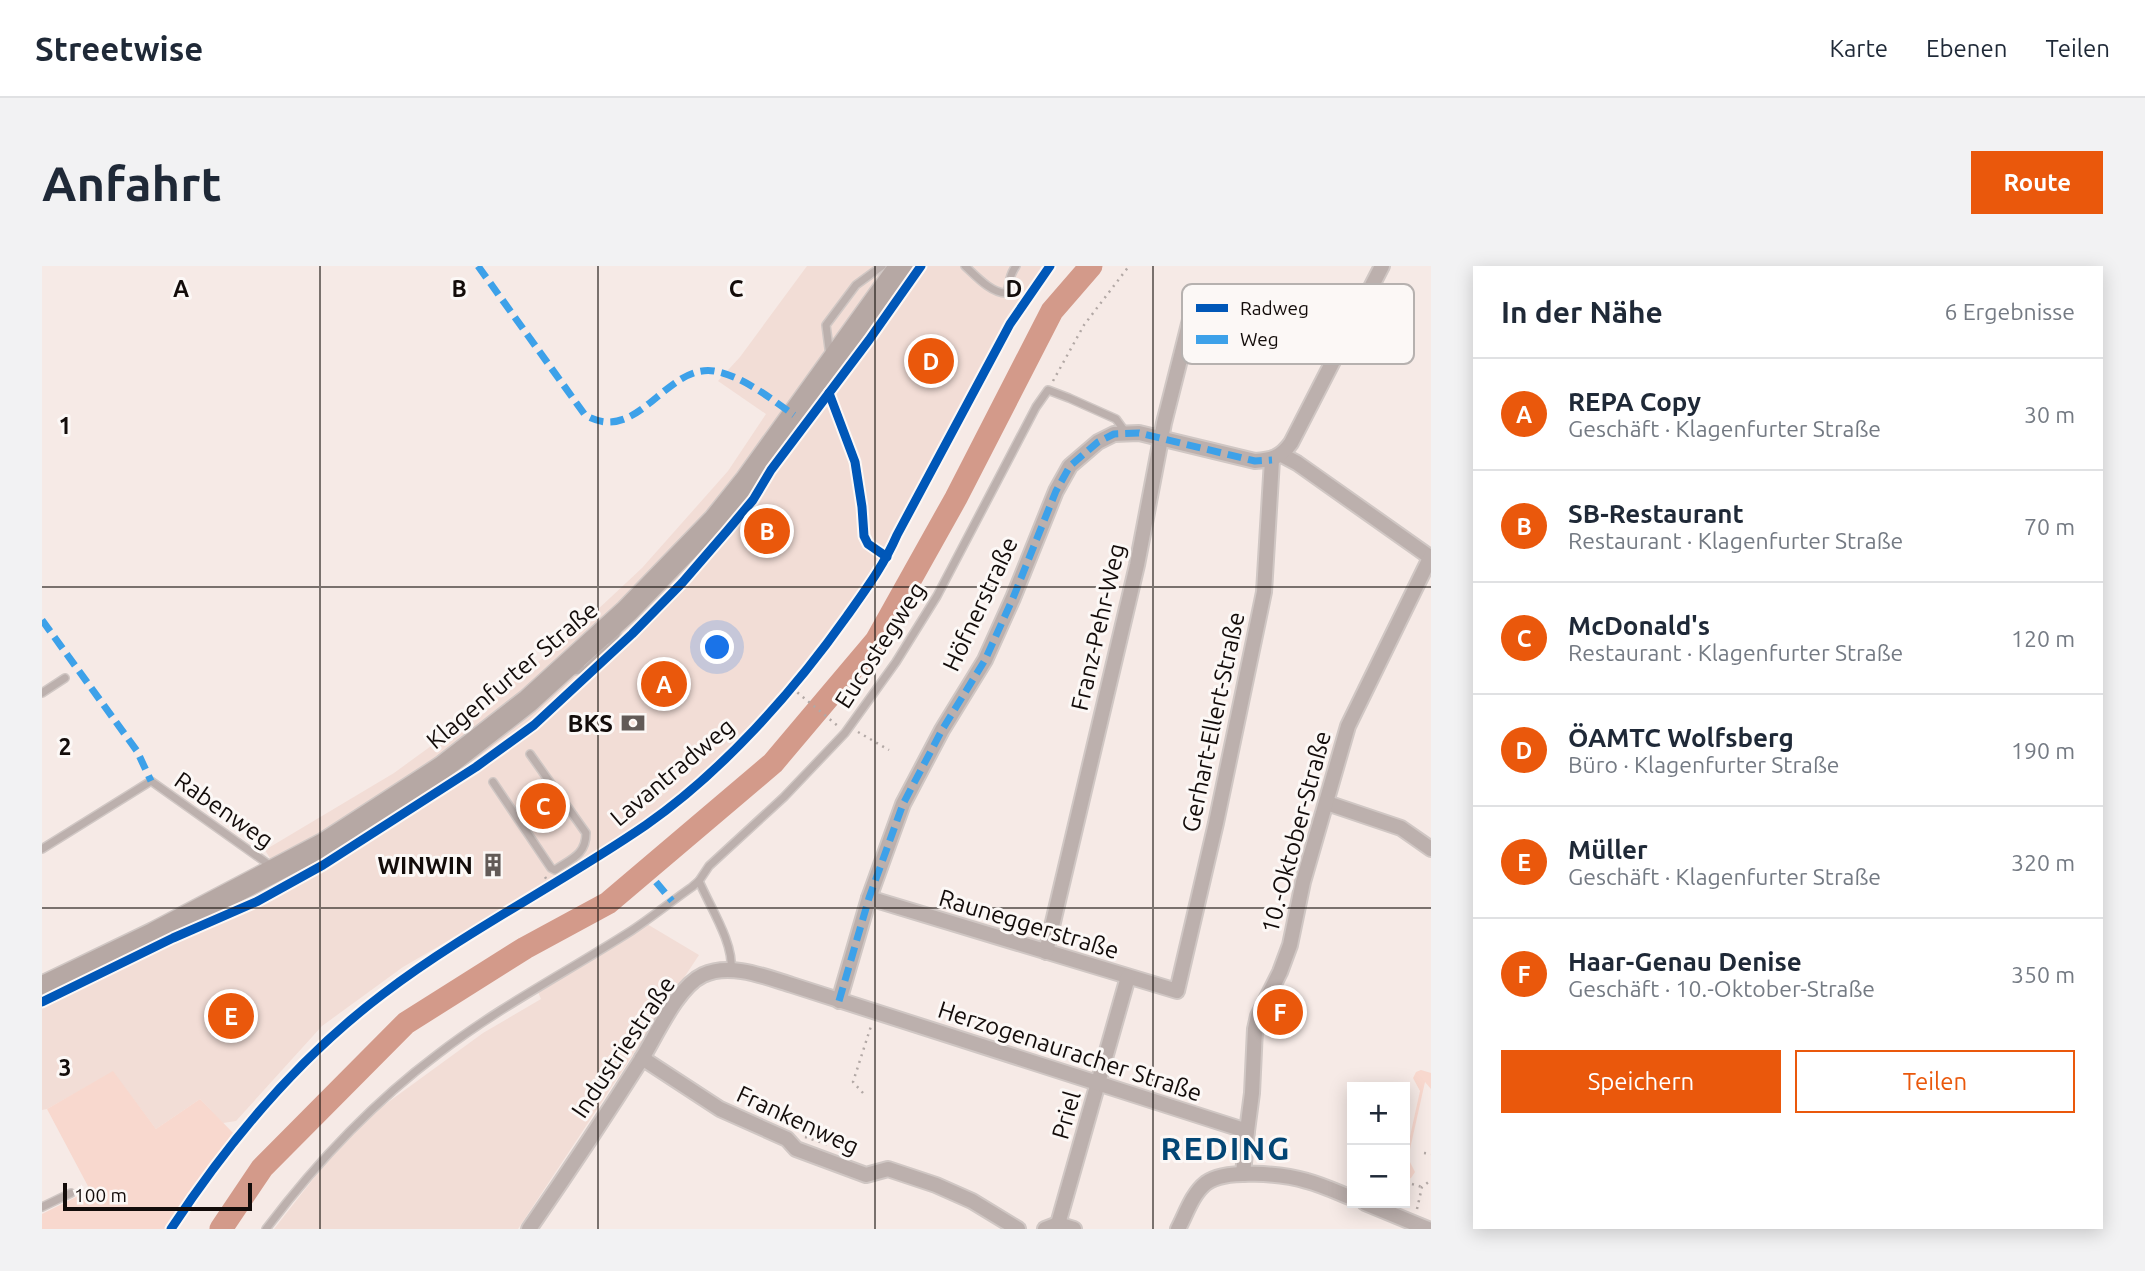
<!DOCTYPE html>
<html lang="de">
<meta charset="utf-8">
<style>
body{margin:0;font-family:Ubuntu,sans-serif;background:#f2f2f3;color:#1f2937}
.controls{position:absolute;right:21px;bottom:21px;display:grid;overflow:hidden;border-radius:0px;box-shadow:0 4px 18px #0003}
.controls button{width:63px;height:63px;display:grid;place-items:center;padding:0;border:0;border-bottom:2px solid #e0e1e3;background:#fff;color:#1f2937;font:35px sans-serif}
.scale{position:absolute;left:21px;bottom:18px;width:189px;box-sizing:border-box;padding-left:7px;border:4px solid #130c0a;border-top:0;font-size:19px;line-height:24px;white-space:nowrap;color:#130c0a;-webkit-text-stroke:5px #fcf8f6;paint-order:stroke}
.you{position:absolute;left:676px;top:382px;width:24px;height:24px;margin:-18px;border:5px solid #fff;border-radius:50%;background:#1a73e8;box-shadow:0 0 0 10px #1a73e833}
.badge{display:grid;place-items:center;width:46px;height:46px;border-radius:50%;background:#ea580c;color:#fff;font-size:23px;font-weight:700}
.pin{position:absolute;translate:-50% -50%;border:4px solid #fff;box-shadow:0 2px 7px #0006}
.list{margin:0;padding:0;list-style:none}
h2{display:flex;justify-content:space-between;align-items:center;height:91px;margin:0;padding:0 28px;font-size:30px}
h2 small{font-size:23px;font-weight:400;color:#747a83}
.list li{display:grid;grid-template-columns:46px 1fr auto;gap:21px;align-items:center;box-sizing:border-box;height:112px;padding:0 28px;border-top:2px solid #e0e1e3}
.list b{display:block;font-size:26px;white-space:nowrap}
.list p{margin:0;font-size:23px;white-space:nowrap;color:#747a83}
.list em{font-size:23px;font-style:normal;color:#747a83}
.actions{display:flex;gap:14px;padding:21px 28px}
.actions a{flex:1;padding:16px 0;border:2px solid #ea580c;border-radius:0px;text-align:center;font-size:24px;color:#ea580c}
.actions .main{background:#ea580c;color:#fff}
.map{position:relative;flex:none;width:1389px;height:963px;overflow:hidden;border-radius:0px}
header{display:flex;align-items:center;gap:42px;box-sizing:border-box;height:98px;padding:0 35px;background:#fff;border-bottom:2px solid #e0e1e3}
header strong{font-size:33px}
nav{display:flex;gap:38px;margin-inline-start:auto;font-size:24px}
.intro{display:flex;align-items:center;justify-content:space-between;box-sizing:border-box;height:168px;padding:0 42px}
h1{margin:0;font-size:49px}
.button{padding:18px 32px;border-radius:0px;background:#ea580c;color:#fff;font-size:24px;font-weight:700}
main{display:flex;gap:42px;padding:0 42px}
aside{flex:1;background:#fff;border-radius:0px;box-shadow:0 4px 18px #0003}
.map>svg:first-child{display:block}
.built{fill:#f2ddd6}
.green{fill:#f8d8ce}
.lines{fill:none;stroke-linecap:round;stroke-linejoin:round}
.river{stroke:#d39a8a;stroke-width:23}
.service-casing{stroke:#d0c7c4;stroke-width:10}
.minor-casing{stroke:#d0c7c4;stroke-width:18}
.primary-casing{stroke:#d0c7c4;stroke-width:26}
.path{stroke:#b2a8a5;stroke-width:2.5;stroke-dasharray:2 5;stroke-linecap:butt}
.service{stroke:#bcb0ad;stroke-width:7}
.minor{stroke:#bcb0ad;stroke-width:14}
.primary{stroke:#b6a8a4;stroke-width:23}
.quiet{stroke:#3da1e9;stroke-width:7;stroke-dasharray:14 7;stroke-linecap:butt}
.cycleway-casing{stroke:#fcf8f6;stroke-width:13}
.cycleway{stroke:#0057b8;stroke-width:9}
.grid{fill:none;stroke:#130c0a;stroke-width:2;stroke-opacity:0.55}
.labels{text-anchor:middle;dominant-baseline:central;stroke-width:6;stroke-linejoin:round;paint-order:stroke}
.street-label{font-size:24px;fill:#130c0a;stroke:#fcf8f6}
.poi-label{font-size:24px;font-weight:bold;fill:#130c0a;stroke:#fcf8f6;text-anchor:end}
.district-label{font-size:32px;font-weight:bold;letter-spacing:2px;fill:#024574;stroke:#fcf8f6}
.key{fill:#fcf8f6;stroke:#b6b1af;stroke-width:2}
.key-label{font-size:19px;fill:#130c0a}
.grid-label{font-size:23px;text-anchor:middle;font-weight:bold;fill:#130c0a;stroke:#fcf8f6;stroke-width:6;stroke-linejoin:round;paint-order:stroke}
</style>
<header>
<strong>Streetwise</strong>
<nav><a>Karte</a><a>Ebenen</a><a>Teilen</a></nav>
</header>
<div class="intro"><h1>Anfahrt</h1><a class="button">Route</a></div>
<main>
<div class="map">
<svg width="1389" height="963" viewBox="0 0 1389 963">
<rect width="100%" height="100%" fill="#f6eae6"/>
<g class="built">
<polygon points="765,0 1005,0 963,62 911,161 842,284 838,298 752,414 684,486 602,558 576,573 573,572 500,620 361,701 280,760 194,855 181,857 158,833 114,863 71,806 5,843 0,844 0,732 242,616 223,584 352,507 411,464 521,376 600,302 686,205 724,148 676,115 698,91"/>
<polygon points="605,658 657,689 476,963 232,963 282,899 334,845 441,767 499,733 496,726"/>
</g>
<g class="green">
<polygon points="1379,804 1389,807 1389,823 1383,816 1366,892 1373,906 1369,912 1363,914 1363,893 1378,825 1371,812 1374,806"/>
<polygon points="71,805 114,863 158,833 192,868 123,963 0,963 0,948 48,924 5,843"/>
</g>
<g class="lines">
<polyline class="river" points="179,963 220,902 364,757 483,682 566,637 731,497 834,375 914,232 1010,45 1049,0"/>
<g class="service-casing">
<g id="service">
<path d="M923,0C934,10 949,27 964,27C969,19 965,12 974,0"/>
<polyline points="788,90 784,59 814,19 840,0"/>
<polyline points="531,405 544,403 569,380 576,364"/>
<polyline points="0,427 23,412"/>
<path d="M451,516L509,602L513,604C529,593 544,589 544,567L488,488"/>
<polyline points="0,583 109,515 229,600"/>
<path d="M657,615C668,641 692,677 689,704"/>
<polyline points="0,941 29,927"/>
<path d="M224,963C274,897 329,838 396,788C457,741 525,706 589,665C610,651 630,635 650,621L657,615L667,600L742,531L803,467L854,396L895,330L994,141L1006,124L1027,132L1074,153L1084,167"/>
</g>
</g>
<g class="minor-casing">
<g id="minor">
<polyline points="1240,189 1255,197 1388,291"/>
<polyline points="1285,537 1359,562 1389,583"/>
<polyline points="827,632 1135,725 1174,557 1222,326 1230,194"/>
<polyline points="1004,686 1095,299 1122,157 1150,46"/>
<path d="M797,735L827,632L861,538L900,464L943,394L971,332L1014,225L1028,200L1056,176L1072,168L1097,167L1213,195C1230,194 1239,191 1249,177L1340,0"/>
<polyline points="600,792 678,843 745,873 754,883 824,909 846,903 894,919 930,935 976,963"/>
<polyline points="1205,865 1210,827 1213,763 1216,750 1238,706 1248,679 1261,616 1306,460 1389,290"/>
<polyline points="1323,937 1386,963"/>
<polyline points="1016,958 1086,711"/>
<path d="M487,963C525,908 563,851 599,794C614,770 635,721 661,709C688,696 724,711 750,719L1205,865L1201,908"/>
<polyline points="1003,963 1016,958 1032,963"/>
<path d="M1136,963C1144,948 1150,928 1164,917C1184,902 1241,908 1265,915C1280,919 1295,926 1310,932"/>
</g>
</g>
<g class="primary-casing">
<polyline id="primary" points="0,722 112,668 283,578 400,502 486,435 585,345 673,254 705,214 859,0"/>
</g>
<g class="path">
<polyline points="1011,115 1042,59 1087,0"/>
<polyline points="750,422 796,460"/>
<polyline points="816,466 847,484"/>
<polyline points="503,611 509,620"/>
<polyline points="821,827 811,816 830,757"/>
<polyline points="763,871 787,879"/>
<polyline points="1382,887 1389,888"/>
<polyline points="1370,918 1380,921"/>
<polyline points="1375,943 1380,921 1389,914"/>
</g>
<use href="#service" class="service"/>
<use href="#minor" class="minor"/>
<use href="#primary" class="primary"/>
<g class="quiet">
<path d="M436,0L543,149C596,180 623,98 672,105C701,110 729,133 752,149"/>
<polyline points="0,354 95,485 109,515"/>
<polyline points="614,616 630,635"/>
<polyline points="797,735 827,632 861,538 900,464 943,394 971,332 1014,225 1028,200 1056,176 1072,168 1097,167 1213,195 1230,194"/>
</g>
<g class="cycleway-casing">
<g id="cycleway">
<polyline points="787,127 813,196 820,241 822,270 826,278 845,291"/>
<polyline points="0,736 131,672 216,635 281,599 434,501 492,459 590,368 640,317 685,265 711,234 729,204 827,74 879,0"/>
<path d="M129,963C187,875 256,792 341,728C424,665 518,618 604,559C680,506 752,425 805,350C824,323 842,299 855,269L968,58L1008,0"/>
</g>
</g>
<use href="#cycleway" class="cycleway"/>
</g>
<path class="grid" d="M278,0V963M556,0V963M833,0V963M1111,0V963M0,321H1389M0,642H1389"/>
<defs>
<g id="bank-bare" transform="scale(1.89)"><path d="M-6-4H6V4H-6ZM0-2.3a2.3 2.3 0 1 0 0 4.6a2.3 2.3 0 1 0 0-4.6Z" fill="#625a57" stroke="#fcf8f6" stroke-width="2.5" paint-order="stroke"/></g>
<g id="building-bare" transform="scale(1.89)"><path d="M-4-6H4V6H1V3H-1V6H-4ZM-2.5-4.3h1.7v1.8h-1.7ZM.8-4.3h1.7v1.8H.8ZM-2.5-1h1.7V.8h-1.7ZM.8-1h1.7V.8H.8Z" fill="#625a57" stroke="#fcf8f6" stroke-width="2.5" paint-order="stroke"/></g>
</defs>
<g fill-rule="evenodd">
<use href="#bank-bare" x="591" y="457"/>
<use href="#building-bare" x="451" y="599"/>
</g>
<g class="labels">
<g class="street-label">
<text transform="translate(938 338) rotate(-65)">Höfnerstraße</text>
<text transform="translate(1056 361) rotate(-77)">Franz-Pehr-Weg</text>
<text transform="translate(838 379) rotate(-57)">Eucostegweg</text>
<text transform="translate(470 409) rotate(-40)">Klagenfurter Straße</text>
<text transform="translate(1171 456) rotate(-78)">Gerhart-Ellert-Straße</text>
<text transform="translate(630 506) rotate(-40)">Lavantradweg</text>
<text transform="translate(182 544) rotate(35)">Rabenweg</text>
<text transform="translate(1254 566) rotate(-75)">10.-Oktober-Straße</text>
<text transform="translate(987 658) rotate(17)">Rauneggerstraße</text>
<text transform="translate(581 781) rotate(-56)">Industriestraße</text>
<text transform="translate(1028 785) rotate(18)">Herzogenauracher Straße</text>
<text transform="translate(1024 849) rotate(-74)">Priel</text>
<text transform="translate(756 854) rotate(25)">Frankenweg</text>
</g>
<g class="poi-label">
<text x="571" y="457">BKS</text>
<text x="431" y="599">WINWIN</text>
</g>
<g class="district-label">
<text x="1184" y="882">REDING</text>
</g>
</g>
<rect x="1140" y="18" width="232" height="80" rx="10" class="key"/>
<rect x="1154" y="38" width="32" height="8" fill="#0057b8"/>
<rect x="1154" y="69" width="32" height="9" fill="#3da1e9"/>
<g class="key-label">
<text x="1198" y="49">Radweg</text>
<text x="1198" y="80">Weg</text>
</g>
<g class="grid-label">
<text x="139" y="31">A</text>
<text x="417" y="31">B</text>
<text x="694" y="31">C</text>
<text x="972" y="31">D</text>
<text x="23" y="168">1</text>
<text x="23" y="489">2</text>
<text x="23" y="810">3</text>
</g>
</svg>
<div class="controls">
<button>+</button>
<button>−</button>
</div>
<div class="scale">100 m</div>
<div class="you"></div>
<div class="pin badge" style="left:622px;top:418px">A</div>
<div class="pin badge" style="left:725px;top:265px">B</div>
<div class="pin badge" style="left:501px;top:540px">C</div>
<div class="pin badge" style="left:889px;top:95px">D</div>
<div class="pin badge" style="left:189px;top:750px">E</div>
<div class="pin badge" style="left:1238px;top:746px">F</div>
</div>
<aside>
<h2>In der Nähe<small>6 Ergebnisse</small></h2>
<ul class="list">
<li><span class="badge">A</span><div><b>REPA Copy</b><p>Geschäft · Klagenfurter Straße</p></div><em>30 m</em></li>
<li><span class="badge">B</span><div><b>SB-Restaurant</b><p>Restaurant · Klagenfurter Straße</p></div><em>70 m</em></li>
<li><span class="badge">C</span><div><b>McDonald's</b><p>Restaurant · Klagenfurter Straße</p></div><em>120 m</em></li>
<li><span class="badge">D</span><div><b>ÖAMTC Wolfsberg</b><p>Büro · Klagenfurter Straße</p></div><em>190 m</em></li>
<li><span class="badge">E</span><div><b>Müller</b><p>Geschäft · Klagenfurter Straße</p></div><em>320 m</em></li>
<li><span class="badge">F</span><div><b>Haar-Genau Denise</b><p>Geschäft · 10.-Oktober-Straße</p></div><em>350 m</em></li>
</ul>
<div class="actions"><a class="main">Speichern</a><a>Teilen</a></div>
</aside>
</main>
